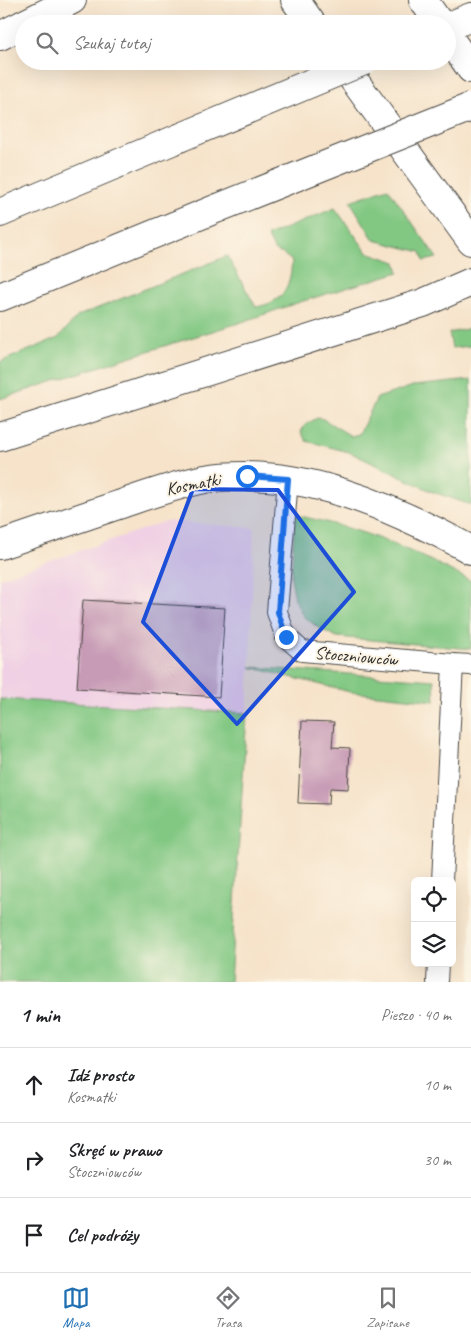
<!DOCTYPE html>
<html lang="pl">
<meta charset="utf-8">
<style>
body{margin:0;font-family:Caveat,sans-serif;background:#f6f6f6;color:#202124}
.controls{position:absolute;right:15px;bottom:15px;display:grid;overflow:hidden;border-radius:8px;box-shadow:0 5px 20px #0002}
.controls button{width:45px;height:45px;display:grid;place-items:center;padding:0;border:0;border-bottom:1px solid #e0e0e0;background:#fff;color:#202124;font:25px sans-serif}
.stop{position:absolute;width:15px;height:15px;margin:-11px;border:4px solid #1a73e8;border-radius:50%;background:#fff}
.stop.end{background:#1a73e8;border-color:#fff;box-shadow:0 1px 5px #0008}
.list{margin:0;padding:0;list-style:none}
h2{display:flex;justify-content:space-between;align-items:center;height:65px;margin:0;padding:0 20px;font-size:21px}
h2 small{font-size:16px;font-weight:400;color:#757577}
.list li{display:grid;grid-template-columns:32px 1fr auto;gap:15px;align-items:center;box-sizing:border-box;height:75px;padding:0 20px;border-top:1px solid #e0e0e0}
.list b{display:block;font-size:19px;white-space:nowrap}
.list p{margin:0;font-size:16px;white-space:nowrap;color:#757577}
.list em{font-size:16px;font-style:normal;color:#757577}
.icon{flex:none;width:28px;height:28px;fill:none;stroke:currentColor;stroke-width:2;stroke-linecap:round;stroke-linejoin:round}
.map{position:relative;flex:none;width:471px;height:982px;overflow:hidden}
.search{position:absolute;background:#fff;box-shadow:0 5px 20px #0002;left:15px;right:15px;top:15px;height:55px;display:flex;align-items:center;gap:12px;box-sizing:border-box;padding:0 18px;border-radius:28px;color:#757577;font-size:19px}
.sheet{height:290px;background:#fff}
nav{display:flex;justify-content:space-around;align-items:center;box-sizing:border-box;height:70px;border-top:1px solid #e0e0e0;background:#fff;font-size:14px;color:#757577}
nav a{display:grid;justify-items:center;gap:2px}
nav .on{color:#1f6fb2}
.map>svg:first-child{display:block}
.built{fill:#f0d0e4}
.green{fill:#82c883;stroke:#567a57}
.building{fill:#c79bb6}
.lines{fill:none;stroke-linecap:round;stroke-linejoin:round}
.lane-casing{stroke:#494743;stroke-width:22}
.street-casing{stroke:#494743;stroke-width:30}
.secondary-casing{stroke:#494743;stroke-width:30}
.primary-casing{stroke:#494743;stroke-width:30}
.lane{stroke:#fff;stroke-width:20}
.street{stroke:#fff;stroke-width:28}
.secondary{stroke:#fff;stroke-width:28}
.primary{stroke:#fff;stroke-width:28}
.primary-bridge-casing{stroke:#494743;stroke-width:30;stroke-linecap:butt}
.primary-bridge{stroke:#fff;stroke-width:28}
.route{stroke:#1a73e8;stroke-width:6}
.marked{fill:#1d4ed8;fill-opacity:0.2;stroke:#1d4ed8;stroke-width:4;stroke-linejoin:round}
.labels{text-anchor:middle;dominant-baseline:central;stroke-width:4;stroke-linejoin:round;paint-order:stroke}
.street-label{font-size:18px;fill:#2b2b2b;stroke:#fcf5e5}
</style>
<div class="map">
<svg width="471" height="982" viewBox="0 0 471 982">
<rect width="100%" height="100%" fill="#fcf5e5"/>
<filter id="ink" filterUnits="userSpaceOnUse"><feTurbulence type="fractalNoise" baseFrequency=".02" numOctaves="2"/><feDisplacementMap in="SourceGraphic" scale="10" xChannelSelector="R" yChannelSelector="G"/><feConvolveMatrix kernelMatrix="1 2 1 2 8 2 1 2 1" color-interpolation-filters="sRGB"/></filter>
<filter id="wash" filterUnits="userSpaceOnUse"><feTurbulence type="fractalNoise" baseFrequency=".0096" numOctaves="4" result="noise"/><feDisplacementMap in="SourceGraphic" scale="20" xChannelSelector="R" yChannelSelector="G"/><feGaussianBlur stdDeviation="1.12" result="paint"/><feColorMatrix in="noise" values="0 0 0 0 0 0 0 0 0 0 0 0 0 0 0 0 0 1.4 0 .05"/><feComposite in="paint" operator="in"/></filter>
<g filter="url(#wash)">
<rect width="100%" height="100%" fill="#f6e3ca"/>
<polygon class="built" points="167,521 254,528 250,667 247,713 0,699 0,578"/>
<g class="green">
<polygon points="388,188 437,258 424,261 421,252 374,240 350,201"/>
<path d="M335,208L367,252L396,262L399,272L300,302L242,322L132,356L0,399V362L58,338L78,316L227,256L256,307C284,302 290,287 292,261L283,254L275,251L267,236Z"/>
<polygon points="471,328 471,346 452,348 449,333"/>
<polygon points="471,380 471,505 433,492 349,452 306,441 301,432 305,425 317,418 323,419 351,436 359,434 377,398 413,386"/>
<path d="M295,515C334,523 369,533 405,549C428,558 449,570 471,581V649L337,637L320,629L303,616L295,599L291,578Z"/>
<polygon points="250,667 434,680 435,701 350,692"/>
<polygon points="0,699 247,713 230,982 0,982"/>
</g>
<g id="blocks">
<g class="building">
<polygon points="83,600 225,608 219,697 77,688"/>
<polygon points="302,721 334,722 332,747 350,748 348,789 330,788 329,804 298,803"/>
</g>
</g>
</g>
<g filter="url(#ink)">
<use href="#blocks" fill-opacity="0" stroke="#494743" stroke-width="1"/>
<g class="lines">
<g class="lane-casing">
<g id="lane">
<polyline points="288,479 277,612 286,637 302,651 453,664 471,665"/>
<polyline points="442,881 453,664"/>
<polyline points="437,982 438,963"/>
</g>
</g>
<g class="street-casing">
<path id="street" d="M0,545C38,532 76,519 115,506C145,496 174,485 205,479C296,464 393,507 471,550"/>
</g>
<g class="secondary-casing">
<g id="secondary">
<polyline points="295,0 312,24"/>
<polyline points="423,0 440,24"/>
<polyline points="24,24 72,0"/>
<polyline points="447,35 471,69"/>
<polyline points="0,36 24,24"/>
<polyline points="340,61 471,241"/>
<polyline points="0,437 423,303 471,282"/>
</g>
</g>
<g class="primary-casing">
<g id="primary">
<polyline points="447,27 471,17"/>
<polyline points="0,213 179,138"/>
<polyline points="0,297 218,208"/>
</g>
</g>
<use href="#lane" class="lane"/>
<use href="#street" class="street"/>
<use href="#secondary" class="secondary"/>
<use href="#primary" class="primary"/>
<g class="primary-bridge-casing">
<g id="primary-bridge">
<polyline points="179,138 364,61"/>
<polyline points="218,208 471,107"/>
</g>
</g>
<use href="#primary-bridge" class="primary-bridge"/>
</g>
</g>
<g class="lines" filter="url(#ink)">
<polyline class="route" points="247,476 288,479 278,612 286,637"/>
</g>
<path class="marked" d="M193,489L278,490L354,592L237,724L143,622Z"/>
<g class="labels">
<g class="street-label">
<text transform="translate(193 484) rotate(-11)">Kosmatki</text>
<text transform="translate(356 656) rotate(5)">Stoczniowców</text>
</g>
</g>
</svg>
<div class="controls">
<button><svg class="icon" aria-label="locate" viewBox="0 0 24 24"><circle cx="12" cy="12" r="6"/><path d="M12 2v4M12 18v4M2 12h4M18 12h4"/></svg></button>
<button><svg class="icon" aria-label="layers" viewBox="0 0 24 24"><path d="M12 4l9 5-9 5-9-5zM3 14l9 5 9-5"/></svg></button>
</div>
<div class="stop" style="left:247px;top:476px"></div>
<div class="stop end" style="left:286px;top:637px"></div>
<div class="search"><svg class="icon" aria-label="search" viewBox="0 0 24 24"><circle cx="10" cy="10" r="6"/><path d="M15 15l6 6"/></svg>Szukaj tutaj</div>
</div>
<section class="sheet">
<h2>1 min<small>Pieszo · 40 m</small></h2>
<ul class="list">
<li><svg class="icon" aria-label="ahead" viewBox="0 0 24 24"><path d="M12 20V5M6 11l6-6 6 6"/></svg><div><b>Idź prosto</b><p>Kosmatki</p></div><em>10 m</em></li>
<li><svg class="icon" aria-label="right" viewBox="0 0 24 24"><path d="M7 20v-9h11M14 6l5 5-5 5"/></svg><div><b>Skręć w prawo</b><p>Stoczniowców</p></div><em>30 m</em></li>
<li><svg class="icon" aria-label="arrive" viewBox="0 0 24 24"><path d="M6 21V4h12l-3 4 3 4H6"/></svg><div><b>Cel podróży</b></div></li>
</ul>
</section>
<nav>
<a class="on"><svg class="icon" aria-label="map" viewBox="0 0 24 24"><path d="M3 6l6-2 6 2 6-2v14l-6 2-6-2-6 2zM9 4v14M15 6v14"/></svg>Mapa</a>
<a><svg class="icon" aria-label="directions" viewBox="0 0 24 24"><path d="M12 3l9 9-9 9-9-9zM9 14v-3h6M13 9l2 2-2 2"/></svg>Trasa</a>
<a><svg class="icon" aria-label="saved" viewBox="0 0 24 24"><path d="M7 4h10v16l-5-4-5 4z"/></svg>Zapisane</a>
</nav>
